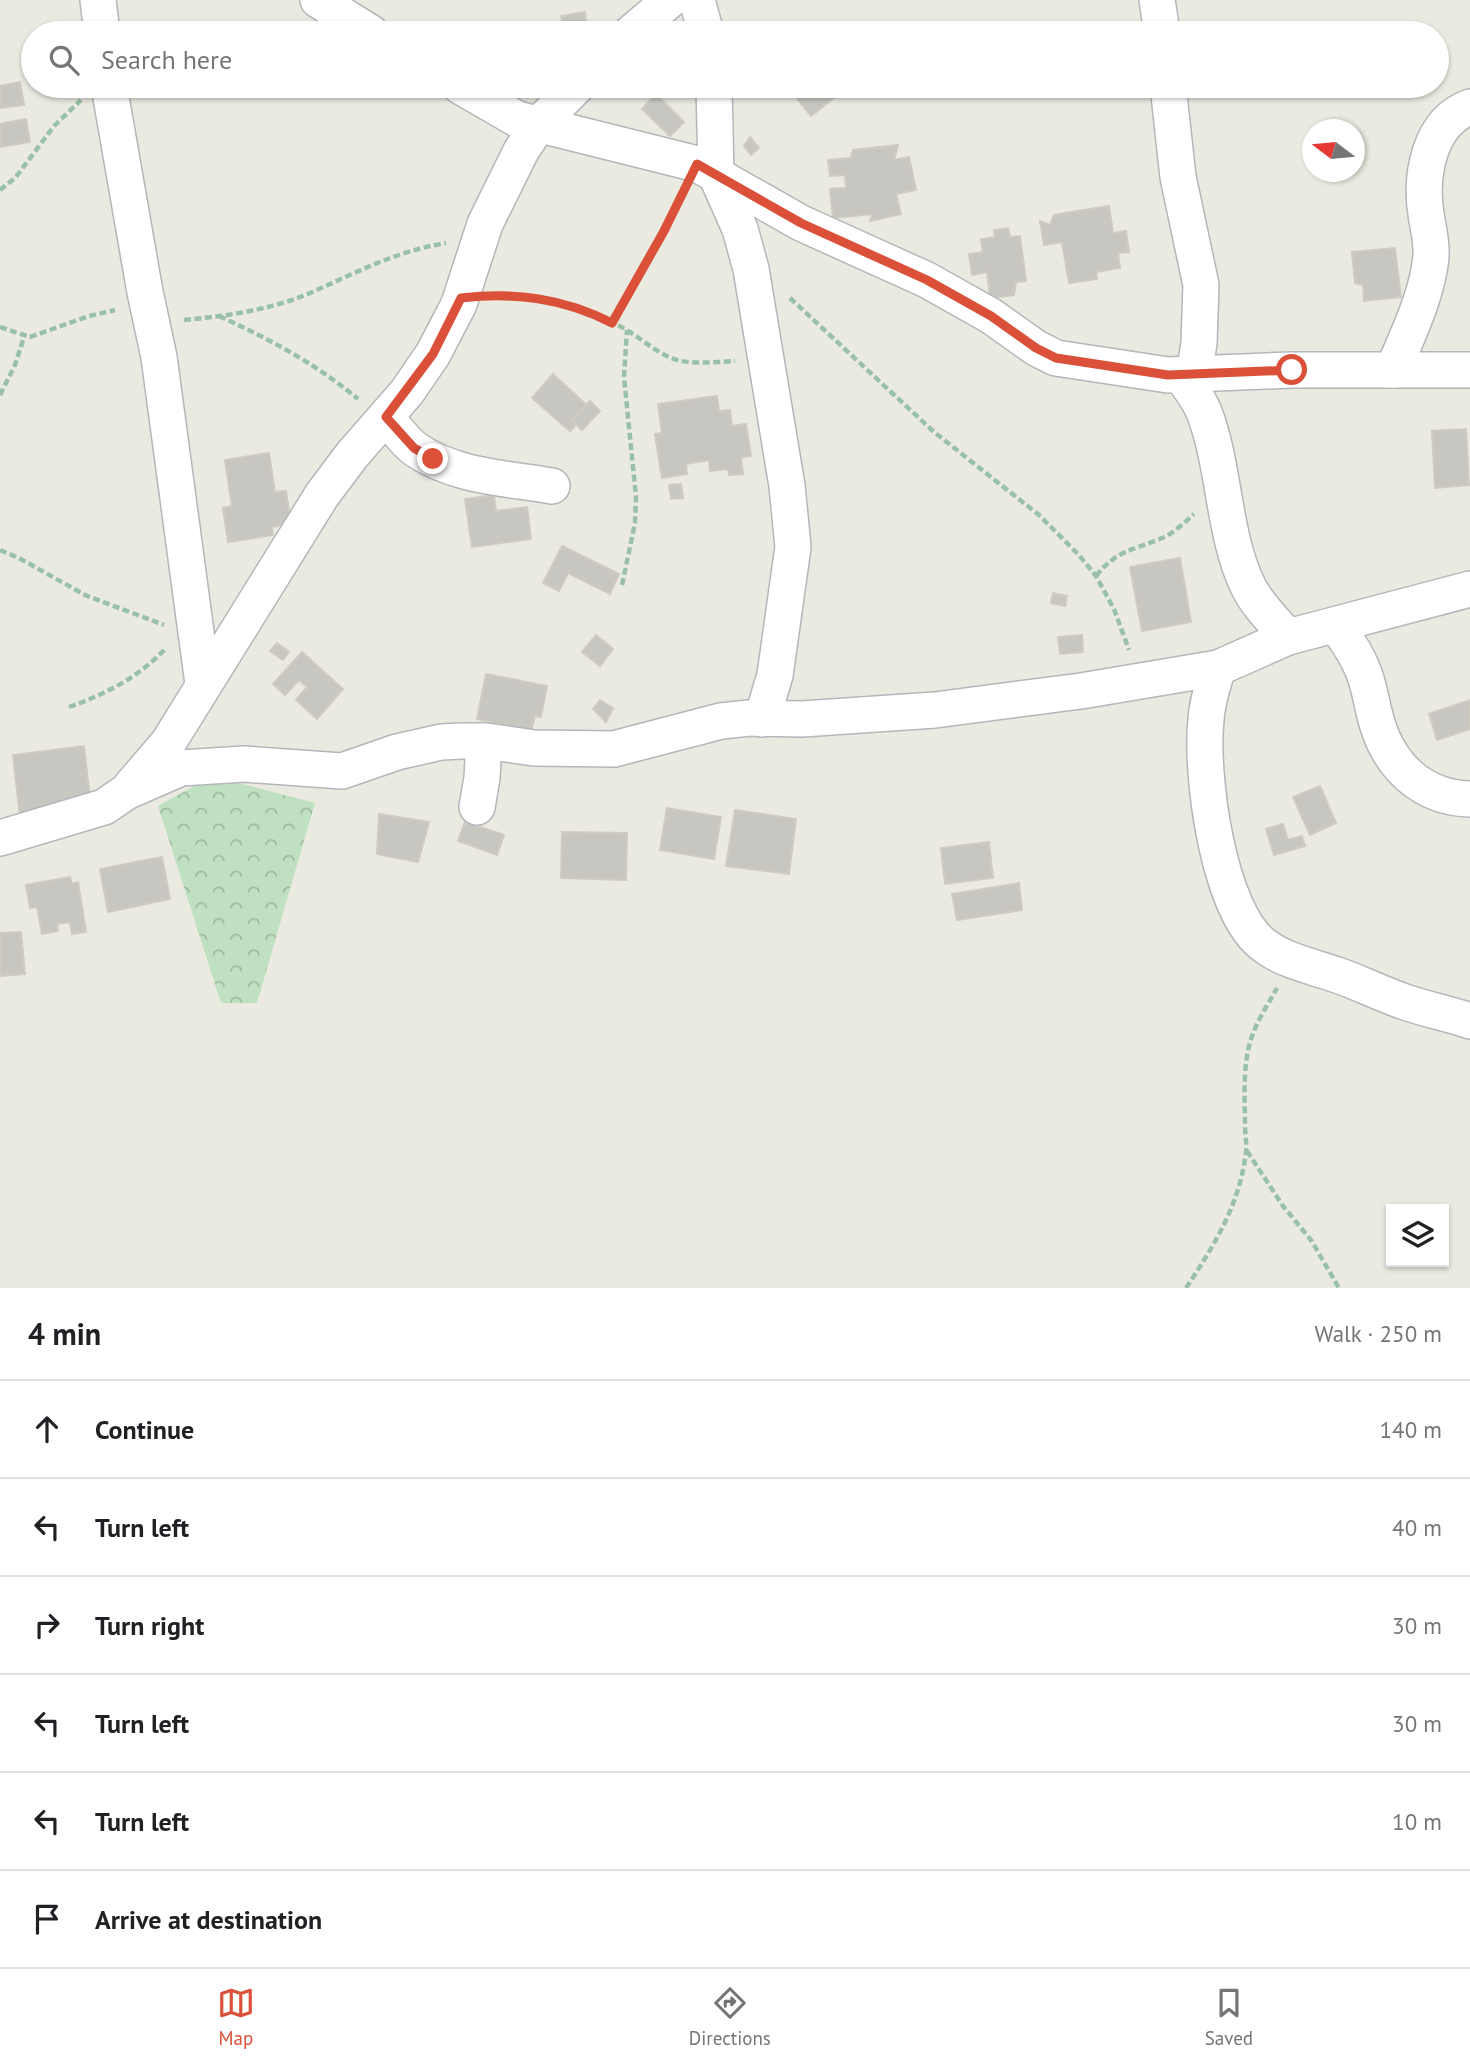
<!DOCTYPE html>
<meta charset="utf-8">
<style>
body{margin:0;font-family:"PT Sans",sans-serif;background:#f2f2f2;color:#202124}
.controls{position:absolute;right:21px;bottom:21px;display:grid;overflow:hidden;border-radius:0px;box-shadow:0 2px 5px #0004}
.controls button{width:63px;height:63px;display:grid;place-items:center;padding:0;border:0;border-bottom:2px solid #e0e0e0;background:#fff;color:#202124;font:35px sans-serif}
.compass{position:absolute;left:1302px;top:119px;width:63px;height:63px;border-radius:50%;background:#fff;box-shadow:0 2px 5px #0004;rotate:286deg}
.stop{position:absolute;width:21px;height:21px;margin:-16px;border:5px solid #da5038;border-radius:50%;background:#fff}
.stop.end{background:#da5038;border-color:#fff;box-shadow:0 2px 7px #0008}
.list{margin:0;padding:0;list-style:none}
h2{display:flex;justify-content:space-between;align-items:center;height:91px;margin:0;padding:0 28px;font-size:30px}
h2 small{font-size:23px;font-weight:400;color:#757577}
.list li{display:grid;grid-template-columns:46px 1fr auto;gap:21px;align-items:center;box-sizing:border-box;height:98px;padding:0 28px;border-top:2px solid #e0e0e0}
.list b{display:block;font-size:26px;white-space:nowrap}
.list em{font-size:23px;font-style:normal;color:#757577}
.icon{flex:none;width:38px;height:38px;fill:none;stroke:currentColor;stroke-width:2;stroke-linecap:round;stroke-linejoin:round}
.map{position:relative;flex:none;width:1470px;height:1288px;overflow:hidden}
.search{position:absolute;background:#fff;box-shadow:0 2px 5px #0004;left:21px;right:21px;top:21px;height:77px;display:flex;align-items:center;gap:18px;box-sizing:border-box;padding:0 24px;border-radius:38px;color:#757577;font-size:26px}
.sheet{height:679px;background:#fff}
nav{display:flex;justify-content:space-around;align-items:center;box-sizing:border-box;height:98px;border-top:2px solid #e0e0e0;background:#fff;font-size:19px;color:#757577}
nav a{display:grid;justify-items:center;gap:4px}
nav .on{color:#da5038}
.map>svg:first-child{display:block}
.forest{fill:url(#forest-crowns)}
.building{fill:#c8c6c0;stroke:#cfcbc0;stroke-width:2}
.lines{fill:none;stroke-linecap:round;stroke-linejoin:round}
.street-casing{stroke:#b4b6bb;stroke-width:38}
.path{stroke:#99c1a8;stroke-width:4.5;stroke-dasharray:7 3.5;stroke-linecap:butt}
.street{stroke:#fff;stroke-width:35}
.route{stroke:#da5038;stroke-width:9}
</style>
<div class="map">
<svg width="1470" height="1288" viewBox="0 0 1470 1288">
<defs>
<pattern id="forest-crowns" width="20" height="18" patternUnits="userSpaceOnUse" patternTransform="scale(1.75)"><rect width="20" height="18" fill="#bfe1c1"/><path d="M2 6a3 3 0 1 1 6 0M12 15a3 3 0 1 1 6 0" fill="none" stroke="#9ebaa0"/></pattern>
</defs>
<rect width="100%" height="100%" fill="#ebeae1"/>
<polygon class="forest" points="212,776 315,803 257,1003 221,1003 158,806"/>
<g class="building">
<polygon points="585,12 588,33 564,33 561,16"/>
<polygon points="520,22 521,33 503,33 501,24"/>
<polygon points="20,82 24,105 0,108 0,86"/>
<polygon points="510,86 553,86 511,92"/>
<polygon points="787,86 849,86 811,116"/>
<polygon points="656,94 684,122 670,136 642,109"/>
<polygon points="26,119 30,142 0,147 0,124"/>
<polygon points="750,137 759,148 751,155 744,146"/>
<polygon points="898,145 894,160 909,157 916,190 896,194 901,214 870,221 873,214 833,218 830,189 846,188 845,175 830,176 828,160 851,158 853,150"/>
<polygon points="1109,206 1113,233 1126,231 1129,252 1118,253 1120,268 1096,272 1097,279 1069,283 1062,242 1044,245 1040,221 1050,225 1054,215"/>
<polygon points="1008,228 1010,237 1020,236 1026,281 1016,282 1014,295 990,298 987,272 972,275 969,254 983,252 981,239 995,237 994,230"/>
<polygon points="1395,248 1401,297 1364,301 1363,285 1355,283 1352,252"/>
<polygon points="553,374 590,408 570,431 532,398"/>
<polygon points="717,396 719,411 730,410 732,426 746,424 751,456 741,457 743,474 729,475 728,469 710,471 709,460 686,464 687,474 662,478 655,434 662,433 658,404"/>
<polygon points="590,401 600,411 582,430 572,420"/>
<polygon points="1466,429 1469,485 1435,488 1432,431"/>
<polygon points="269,453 275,492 286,491 291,524 272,527 273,535 228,542 223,508 232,506 225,460"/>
<polygon points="681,484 683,498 671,499 669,485"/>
<polygon points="494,495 496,511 527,507 531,539 472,547 465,499"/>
<polygon points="562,546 619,574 610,594 568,573 559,591 543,583"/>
<polygon points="1180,558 1191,622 1142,631 1130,567"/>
<polygon points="1053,593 1067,596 1065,606 1051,603"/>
<polygon points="596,635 613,649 600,666 582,652"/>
<polygon points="1082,635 1083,652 1060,654 1058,637"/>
<polygon points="277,643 289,652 283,660 270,651"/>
<polygon points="302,652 343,689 317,719 296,700 307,687 299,680 285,695 273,684"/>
<polygon points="486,674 547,686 541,717 535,716 531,731 477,719"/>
<polygon points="600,700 613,708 606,722 593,709"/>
<polygon points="1470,700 1470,729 1437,740 1429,714"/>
<polygon points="84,746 91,807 20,817 13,755"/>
<polygon points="1320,786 1336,823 1310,835 1293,797"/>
<polygon points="667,808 721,817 714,859 660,850"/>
<polygon points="735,810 796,819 789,874 726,866"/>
<polygon points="379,814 429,822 418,862 377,854"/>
<polygon points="465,822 504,835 497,855 458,841"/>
<polygon points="1283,824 1288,840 1302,836 1305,846 1274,855 1266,829"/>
<polygon points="562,832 627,833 626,880 561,878"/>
<polygon points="989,842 993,878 945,884 941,848"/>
<polygon points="162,857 170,899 108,912 100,869"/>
<polygon points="70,877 72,884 78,882 86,932 72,934 70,922 57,924 58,931 42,934 37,907 30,908 26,885"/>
<polygon points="1019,883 1022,910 957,920 952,894"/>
<polygon points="21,932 25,974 0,976 0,933"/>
</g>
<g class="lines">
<g class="street-casing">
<g id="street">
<polyline points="98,0 102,33"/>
<polyline points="318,0 371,33"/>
<polyline points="697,0 706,33"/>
<polyline points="1157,0 1162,33"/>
<polyline points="631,33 670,0"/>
<polyline points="109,86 145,292 159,357 203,684"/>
<polyline points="460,86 517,119 697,164 801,223 927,280 991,316 1036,348 1056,358 1168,375 1292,370 1470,370"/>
<polyline points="714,86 716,175 740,229 751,269 787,486 793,547 775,675 762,719"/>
<polyline points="1168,86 1178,177 1201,285 1199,343 1194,375"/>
<path d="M1393,370C1408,334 1427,296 1431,257C1432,242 1428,228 1426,214C1420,175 1429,122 1470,107"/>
<path d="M1181,375C1189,387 1199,399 1204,412C1225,466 1223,535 1248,586C1257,605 1274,621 1288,637"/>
<path d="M386,417C395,427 404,441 415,449C455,477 506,478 552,486"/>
<path d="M1336,625C1345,638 1355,651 1361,666C1370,684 1371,704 1377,723C1390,767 1423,798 1470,799"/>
<path d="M1218,668C1213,684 1207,702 1206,720C1200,773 1218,913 1265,946C1285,961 1311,966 1334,974C1359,982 1383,995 1408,1003C1429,1010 1450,1014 1470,1021"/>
<polyline points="131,786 168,743 322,495 352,455 407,392 433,354 459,304 485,224 521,151 538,125 577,86"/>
<polyline points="477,807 482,778 484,741"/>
<polyline points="0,838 104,807 126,792 181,768 244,764 342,771 397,752 441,742 462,741 486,741 534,748 614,749 721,721 749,718 802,719 935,710 1081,691 1218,668 1288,637 1470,589"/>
</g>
</g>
<g class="path">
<polyline points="0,190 16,177 54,126 81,100"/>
<path d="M497,295C543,295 585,307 625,329C644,340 659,356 681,361C698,364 717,362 735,361"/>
<polyline points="790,298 934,432 1039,515 1078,554 1096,576 1114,609 1129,650"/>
<path d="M219,316C269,339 315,363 358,399"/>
<path d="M184,320C227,316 270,310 310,293C358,272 393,252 446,243"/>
<polyline points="613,323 664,231 682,194"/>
<polyline points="0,327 30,337 89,316 115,310"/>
<polyline points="0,395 15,365 24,337"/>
<polyline points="0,550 19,558 85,595 164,625"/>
<path d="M1096,576C1116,551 1130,551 1157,540C1172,535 1183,524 1194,514"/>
<polyline points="622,585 635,523 636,497 624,377 627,330"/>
<path d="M69,707C106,694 139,677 166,648"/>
<polyline points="1247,1151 1283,1206 1311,1240 1339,1288"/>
<path d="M1186,1288C1214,1246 1240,1204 1246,1152C1247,1144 1245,1135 1245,1126C1245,1102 1243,1074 1248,1051C1252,1028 1266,1008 1277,988"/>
</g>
<use href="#street" class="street"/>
</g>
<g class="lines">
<path class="route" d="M433,459L414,448L386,417L433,354L461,298C515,292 563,298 612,323L664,231L697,164L801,223L927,280L991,316L1036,348L1056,358L1168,375L1292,370"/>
</g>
</svg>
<div class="controls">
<button><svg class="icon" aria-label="layers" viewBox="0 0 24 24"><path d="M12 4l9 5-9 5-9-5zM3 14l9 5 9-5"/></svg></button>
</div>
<svg class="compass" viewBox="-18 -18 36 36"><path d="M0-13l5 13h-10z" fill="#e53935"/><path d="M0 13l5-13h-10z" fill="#757577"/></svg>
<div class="stop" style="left:1292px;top:370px"></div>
<div class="stop end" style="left:433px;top:459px"></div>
<div class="search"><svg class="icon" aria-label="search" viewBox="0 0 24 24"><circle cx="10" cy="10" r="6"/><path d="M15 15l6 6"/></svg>Search here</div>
</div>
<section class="sheet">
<h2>4 min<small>Walk · 250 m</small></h2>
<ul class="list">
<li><svg class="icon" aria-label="ahead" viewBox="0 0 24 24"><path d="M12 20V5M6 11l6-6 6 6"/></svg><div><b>Continue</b></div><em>140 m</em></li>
<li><svg class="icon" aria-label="left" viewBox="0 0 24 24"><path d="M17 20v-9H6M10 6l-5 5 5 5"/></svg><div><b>Turn left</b></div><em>40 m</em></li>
<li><svg class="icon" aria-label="right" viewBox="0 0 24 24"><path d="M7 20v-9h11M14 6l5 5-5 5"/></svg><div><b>Turn right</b></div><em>30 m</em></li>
<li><svg class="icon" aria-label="left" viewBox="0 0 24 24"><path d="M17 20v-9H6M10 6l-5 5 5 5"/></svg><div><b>Turn left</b></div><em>30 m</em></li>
<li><svg class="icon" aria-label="left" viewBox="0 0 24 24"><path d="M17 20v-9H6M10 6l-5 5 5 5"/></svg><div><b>Turn left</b></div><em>10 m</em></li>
<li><svg class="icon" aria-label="arrive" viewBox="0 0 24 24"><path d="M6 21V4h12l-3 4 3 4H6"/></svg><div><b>Arrive at destination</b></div></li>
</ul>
</section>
<nav>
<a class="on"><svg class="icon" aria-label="map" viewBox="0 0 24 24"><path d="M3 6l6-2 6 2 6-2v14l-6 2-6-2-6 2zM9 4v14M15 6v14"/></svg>Map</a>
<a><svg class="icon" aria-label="directions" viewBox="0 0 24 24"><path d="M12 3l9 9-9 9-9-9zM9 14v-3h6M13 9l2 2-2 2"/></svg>Directions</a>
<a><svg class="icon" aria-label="saved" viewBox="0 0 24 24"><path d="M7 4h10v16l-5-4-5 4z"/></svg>Saved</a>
</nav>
